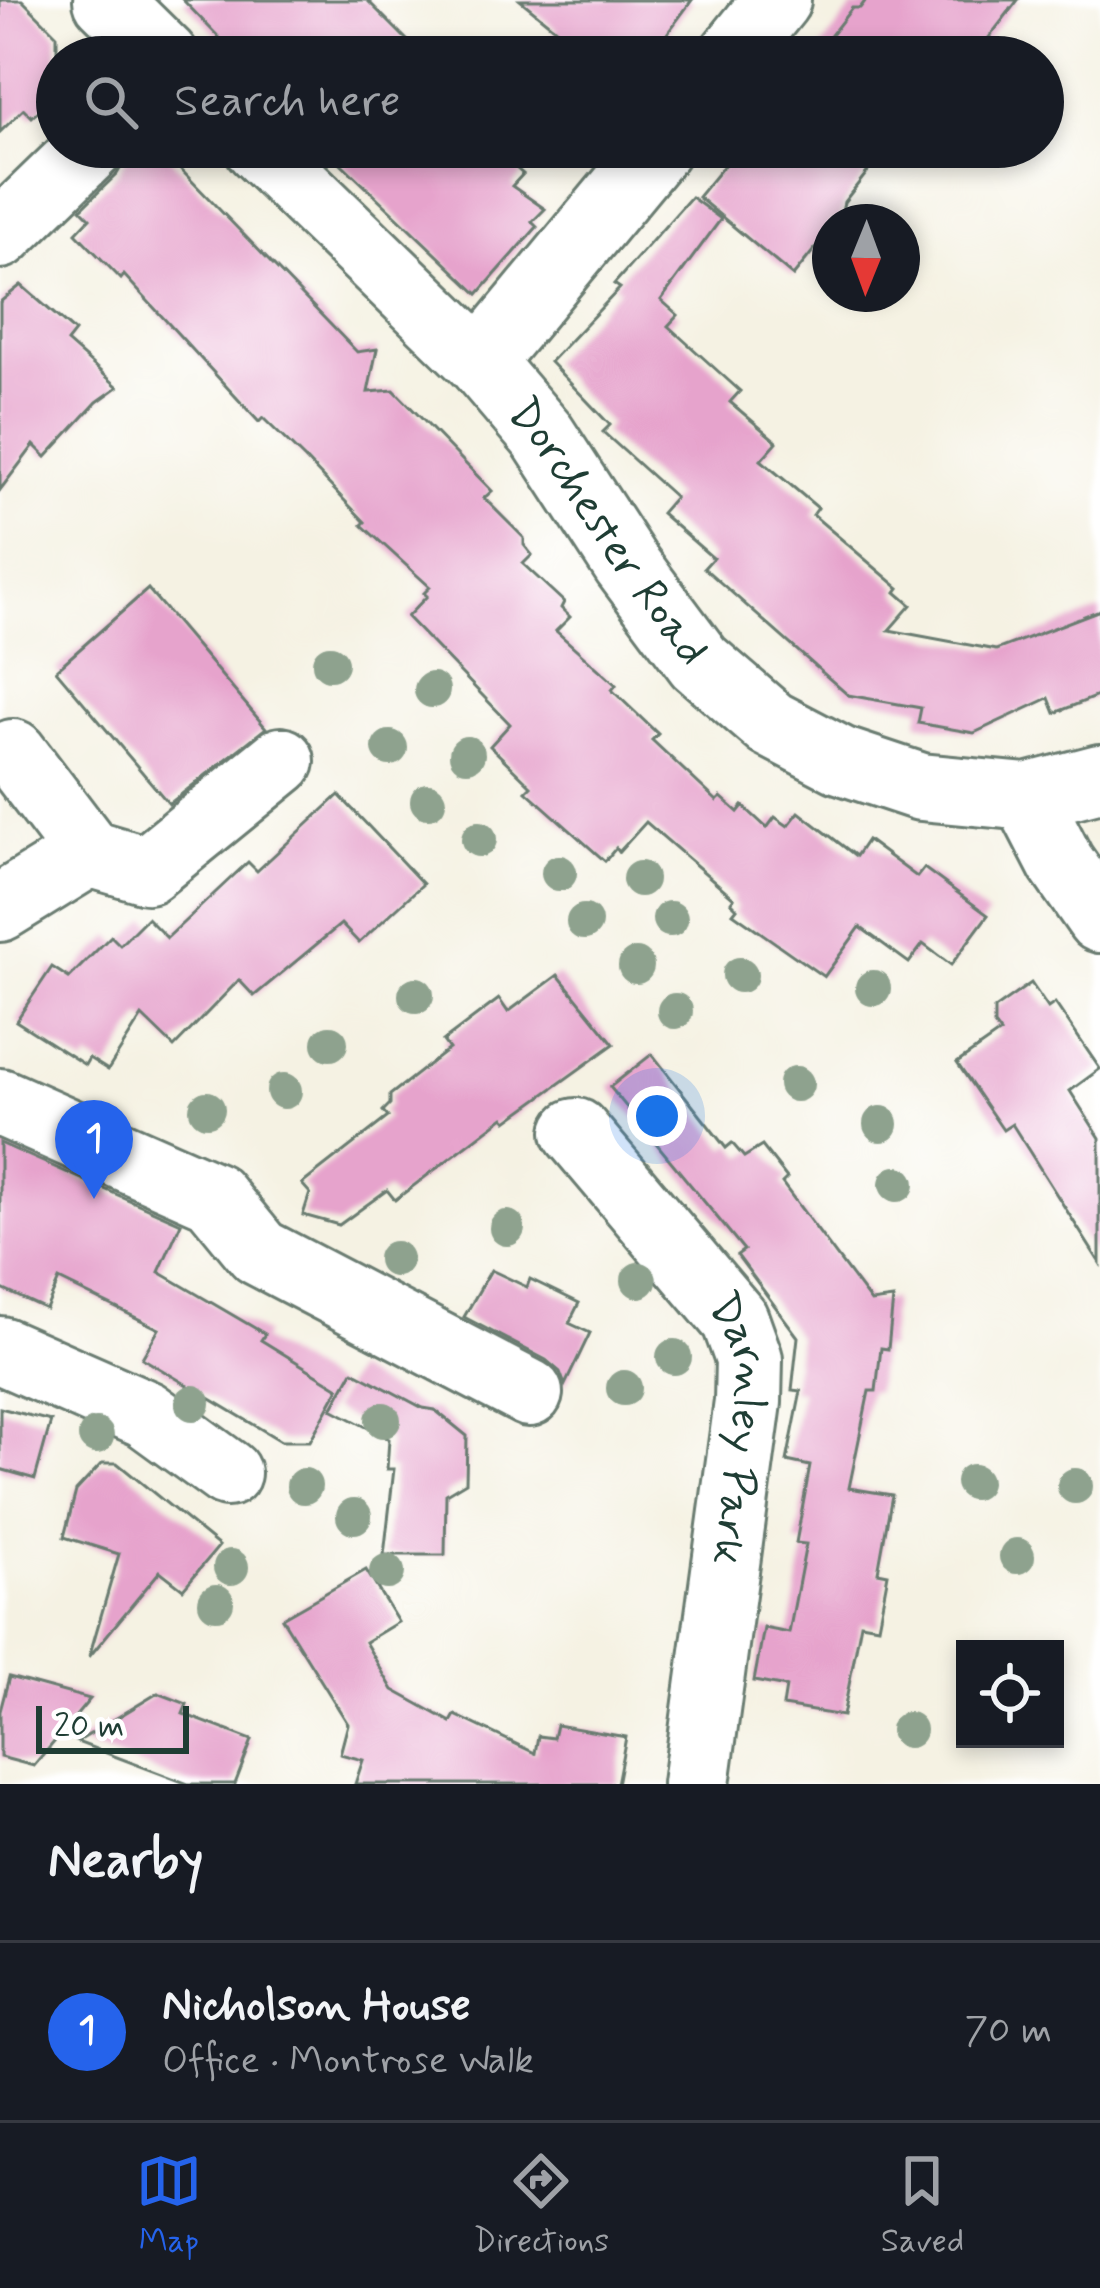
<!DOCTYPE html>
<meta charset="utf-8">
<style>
body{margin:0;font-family:Mynerve,sans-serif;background:#242831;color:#f1f3f6}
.controls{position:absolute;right:36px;bottom:36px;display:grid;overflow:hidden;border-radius:0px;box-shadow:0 6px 18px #0003}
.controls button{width:108px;height:108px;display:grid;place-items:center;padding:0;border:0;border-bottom:3px solid #363941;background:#171b24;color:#f1f3f6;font:60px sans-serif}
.compass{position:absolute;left:812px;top:204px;width:108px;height:108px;border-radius:50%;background:#171b24;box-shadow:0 6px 18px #0003;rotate:181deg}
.scale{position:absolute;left:36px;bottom:30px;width:153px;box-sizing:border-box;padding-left:12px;border:6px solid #1f3d34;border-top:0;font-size:33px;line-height:42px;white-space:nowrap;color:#1f3d34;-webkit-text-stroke:9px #fff;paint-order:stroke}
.you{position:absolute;left:657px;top:1116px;width:42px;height:42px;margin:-30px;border:9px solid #fff;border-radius:50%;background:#1a73e8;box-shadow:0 0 0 18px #1a73e833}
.badge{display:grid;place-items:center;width:78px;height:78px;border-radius:50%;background:#2563eb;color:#fff;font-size:39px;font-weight:700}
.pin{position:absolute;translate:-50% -99px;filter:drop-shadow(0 3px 6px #0008)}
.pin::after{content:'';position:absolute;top:63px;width:42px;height:36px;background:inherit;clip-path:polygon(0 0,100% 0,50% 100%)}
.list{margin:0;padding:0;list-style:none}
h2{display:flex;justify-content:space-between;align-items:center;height:156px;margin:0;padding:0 48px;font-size:51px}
h2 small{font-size:39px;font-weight:400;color:#9ea1a6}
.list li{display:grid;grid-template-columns:78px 1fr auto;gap:36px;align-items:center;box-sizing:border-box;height:180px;padding:0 48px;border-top:3px solid #363941}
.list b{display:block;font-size:45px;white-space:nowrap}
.list p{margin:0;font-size:39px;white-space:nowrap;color:#9ea1a6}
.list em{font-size:39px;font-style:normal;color:#9ea1a6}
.icon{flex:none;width:66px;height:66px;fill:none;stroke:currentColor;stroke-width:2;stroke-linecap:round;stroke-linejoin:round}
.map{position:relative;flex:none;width:1100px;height:1784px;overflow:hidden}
.search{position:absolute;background:#171b24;box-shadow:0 6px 18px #0003;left:36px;right:36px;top:36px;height:132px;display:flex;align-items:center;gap:30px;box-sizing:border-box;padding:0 42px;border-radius:66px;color:#9ea1a6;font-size:45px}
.sheet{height:336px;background:#171b24}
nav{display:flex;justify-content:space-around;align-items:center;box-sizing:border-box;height:168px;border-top:3px solid #363941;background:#171b24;font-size:33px;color:#9ea1a6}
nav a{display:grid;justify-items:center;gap:6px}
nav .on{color:#2563eb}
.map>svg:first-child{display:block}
.building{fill:#e6a3cc}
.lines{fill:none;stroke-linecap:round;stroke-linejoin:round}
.minor-casing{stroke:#6a7c71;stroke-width:72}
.minor{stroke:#fff;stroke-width:66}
.tree{fill:#8ea28e}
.labels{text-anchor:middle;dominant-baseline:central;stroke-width:10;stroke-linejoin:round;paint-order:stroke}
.street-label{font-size:45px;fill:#1f3d34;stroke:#fff}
</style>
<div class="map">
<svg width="1100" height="1784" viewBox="0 0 1100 1784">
<rect width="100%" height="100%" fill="#fff"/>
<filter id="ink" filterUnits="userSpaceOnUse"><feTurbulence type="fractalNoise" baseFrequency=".00833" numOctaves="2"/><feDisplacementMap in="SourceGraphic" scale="24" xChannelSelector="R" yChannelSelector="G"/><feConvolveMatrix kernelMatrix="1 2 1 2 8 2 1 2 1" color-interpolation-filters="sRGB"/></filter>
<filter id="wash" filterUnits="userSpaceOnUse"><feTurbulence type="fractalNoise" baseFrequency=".004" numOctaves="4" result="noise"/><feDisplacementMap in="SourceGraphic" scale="48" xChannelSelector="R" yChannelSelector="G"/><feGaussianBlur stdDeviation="2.7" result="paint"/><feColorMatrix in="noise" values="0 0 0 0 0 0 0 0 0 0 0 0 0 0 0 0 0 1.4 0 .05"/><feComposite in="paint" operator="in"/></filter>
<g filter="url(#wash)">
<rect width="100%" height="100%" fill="#f5f2e3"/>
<g id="blocks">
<g class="building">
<polygon points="0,0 22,0 57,35 57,94 32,117 24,109 0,132"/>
<polygon points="183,0 367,0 424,57 238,57"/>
<polygon points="520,0 692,0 650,57 574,57 550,38 557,30"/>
<polygon points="866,0 1018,0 974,57 814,57 852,8 860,8"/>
<polygon points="133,147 159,147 357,352 377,349 368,392 394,390 492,491 484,498 524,538 524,545 532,555 523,564 564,602 561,608 570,617 556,631 616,685 612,690 658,734 652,740 717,801 721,797 738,812 743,806 767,828 775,817 788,826 799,812 856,856 867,840 917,877 924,868 988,915 951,965 923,944 909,963 860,927 824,977 733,913 737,908 731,902 734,898 646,822 619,852 616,848 605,861 526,791 531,786 490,746 510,724 407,617 427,596 424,593 430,587 362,525 365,522 305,459 263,418 259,422 124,275 121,279 76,233 90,218 81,209 117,174"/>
<polygon points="324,147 492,147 523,174 512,186 545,209 532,222 537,227 478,294"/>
<polygon points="739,147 887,147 844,202 840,220 830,222 830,230 793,276 698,197"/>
<polygon points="691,197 721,219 661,300 678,315 668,326 740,391 730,402 777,442 761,460 818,508 813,515 899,588 896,592 911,605 889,630 996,650 1100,610 1100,695 1055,713 1049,698 974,733 918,723 921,708 848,695 704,568 713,558 661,513 675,497 603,432 610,425 550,362 620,288 614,284"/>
<polygon points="21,285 75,332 67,342 118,387 97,402 46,457 34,445 0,490 0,302"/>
<polygon points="148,589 266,728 169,804 56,670"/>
<polygon points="339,795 423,884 359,943 341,924 254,996 239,980 174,1047 142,1016 108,1070 89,1058 85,1065 16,1021 52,967 69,978 111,936 120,945 147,918 167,938 248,862 257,871"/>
<polygon points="558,975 614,1044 507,1121 504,1117 395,1200 387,1190 339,1225 303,1215 310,1193 302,1184 388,1117 383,1111 390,1104 390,1095 449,1049 443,1041 499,999 508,1012"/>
<polygon points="1031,983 1048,1008 1055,1003 1100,1069 1070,1091 1100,1138 1100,1263 1012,1124 1003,1130 957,1063 1000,1033 994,1025 994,1009"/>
<polygon points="652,1054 726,1148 732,1143 744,1157 762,1146 787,1178 782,1183 871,1302 893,1299 888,1349 881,1348 876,1391 869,1391 849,1488 892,1495 878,1572 888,1574 878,1626 861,1623 843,1716 783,1706 786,1687 754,1681 764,1628 789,1633 806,1544 796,1543 810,1466 787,1461 801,1391 792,1390 798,1337 737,1255 744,1250 610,1087"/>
<polygon points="0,1143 181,1223 159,1272 265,1334 261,1340 339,1388 310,1441 281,1441 142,1358 159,1329 59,1280 46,1309 0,1288"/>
<polygon points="491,1270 527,1287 530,1279 579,1303 569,1323 590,1333 565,1385 560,1372 546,1360 464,1317"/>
<polygon points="353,1371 423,1408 435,1410 467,1436 466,1482 446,1494 445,1555 384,1555 394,1469 387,1469 389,1439 332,1409"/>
<polygon points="0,1408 51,1421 35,1479 0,1469"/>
<polygon points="102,1463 117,1463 219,1546 183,1589 160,1571 89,1657 119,1554 64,1537 76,1491"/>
<polygon points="366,1570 398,1622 365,1642 393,1690 451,1722 455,1715 535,1753 538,1736 553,1738 556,1725 626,1737 617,1784 355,1784 363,1760 340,1754 348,1724 282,1618"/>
<polygon points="9,1677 90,1699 34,1766 0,1757 0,1711"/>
<polygon points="158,1693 187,1704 183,1714 252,1740 235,1784 188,1784 77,1742"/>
</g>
</g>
</g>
<g filter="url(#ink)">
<use href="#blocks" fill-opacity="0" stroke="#6a7c71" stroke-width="3"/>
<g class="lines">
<g class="minor-casing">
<g id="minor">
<polyline points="107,0 165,57"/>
<polyline points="731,57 777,0"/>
<path id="s1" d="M258,147L480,362L543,436L626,564L699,662L771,724L840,760L921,787L1027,797L1100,778"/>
<polyline points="0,235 91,147"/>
<polyline points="480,362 658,147"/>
<polyline points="13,753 89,853"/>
<polyline points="1027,797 1061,863 1100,919"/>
<polyline points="0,908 89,853 147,870 281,761"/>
<polyline points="0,1102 213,1196 259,1252 529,1393"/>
<path id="s2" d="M576,1132L735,1320L749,1359L748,1402L696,1784"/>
<polyline points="0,1350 146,1414 227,1473"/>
</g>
</g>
<use href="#minor" class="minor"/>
</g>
<g class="tree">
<circle cx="330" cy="663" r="18"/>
<circle cx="432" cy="690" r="18"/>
<circle cx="390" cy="748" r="18"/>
<circle cx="467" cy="754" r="18"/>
<circle cx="428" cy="801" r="18"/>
<circle cx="479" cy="839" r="18"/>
<circle cx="559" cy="873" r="18"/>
<circle cx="640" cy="879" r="18"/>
<circle cx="670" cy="919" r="18"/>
<circle cx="584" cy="922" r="18"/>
<circle cx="636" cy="966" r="18"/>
<circle cx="740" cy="975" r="18"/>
<circle cx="873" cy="988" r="18"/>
<circle cx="416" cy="995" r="18"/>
<circle cx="675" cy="1011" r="18"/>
<circle cx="330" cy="1043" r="18"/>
<circle cx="796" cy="1084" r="18"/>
<circle cx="284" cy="1091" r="18"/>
<circle cx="207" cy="1109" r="18"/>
<circle cx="881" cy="1124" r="18"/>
<circle cx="897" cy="1184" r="18"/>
<circle cx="507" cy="1228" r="18"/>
<circle cx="395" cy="1259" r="18"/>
<circle cx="639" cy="1280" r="18"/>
<circle cx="674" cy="1357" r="18"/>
<circle cx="624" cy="1388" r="18"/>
<circle cx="193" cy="1403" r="18"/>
<circle cx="383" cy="1420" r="18"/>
<circle cx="96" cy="1436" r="18"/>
<circle cx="973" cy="1482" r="18"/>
<circle cx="304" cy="1486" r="18"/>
<circle cx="1075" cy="1486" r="18"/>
<circle cx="354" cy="1516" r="18"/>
<circle cx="1017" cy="1556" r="18"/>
<circle cx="231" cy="1567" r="18"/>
<circle cx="387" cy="1572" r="18"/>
<circle cx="216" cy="1602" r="18"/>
<circle cx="908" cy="1730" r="18"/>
</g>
</g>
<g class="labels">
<g class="street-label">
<text stroke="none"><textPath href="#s1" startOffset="522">Dorchester Road</textPath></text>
<text stroke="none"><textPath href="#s2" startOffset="357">Darnley Park</textPath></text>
</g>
</g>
</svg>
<div class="controls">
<button><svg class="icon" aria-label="locate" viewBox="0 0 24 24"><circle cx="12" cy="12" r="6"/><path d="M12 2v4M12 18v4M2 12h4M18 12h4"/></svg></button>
</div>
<svg class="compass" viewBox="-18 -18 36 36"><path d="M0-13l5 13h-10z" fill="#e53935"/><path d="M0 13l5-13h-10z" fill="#9ea1a6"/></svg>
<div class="scale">20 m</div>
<div class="you"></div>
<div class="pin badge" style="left:94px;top:1199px">1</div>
<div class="search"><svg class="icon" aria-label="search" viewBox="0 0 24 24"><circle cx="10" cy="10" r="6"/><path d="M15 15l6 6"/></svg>Search here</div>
</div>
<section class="sheet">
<h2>Nearby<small></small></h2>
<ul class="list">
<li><span class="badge">1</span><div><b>Nicholson House</b><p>Office · Montrose Walk</p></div><em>70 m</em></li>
</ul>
</section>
<nav>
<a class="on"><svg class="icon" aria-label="map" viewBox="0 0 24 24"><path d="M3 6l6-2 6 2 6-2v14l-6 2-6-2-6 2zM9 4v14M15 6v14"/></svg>Map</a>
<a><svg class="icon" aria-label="directions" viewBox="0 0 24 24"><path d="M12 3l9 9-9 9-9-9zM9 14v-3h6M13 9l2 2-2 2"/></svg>Directions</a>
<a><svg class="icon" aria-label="saved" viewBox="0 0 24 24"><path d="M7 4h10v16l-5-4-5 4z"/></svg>Saved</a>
</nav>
